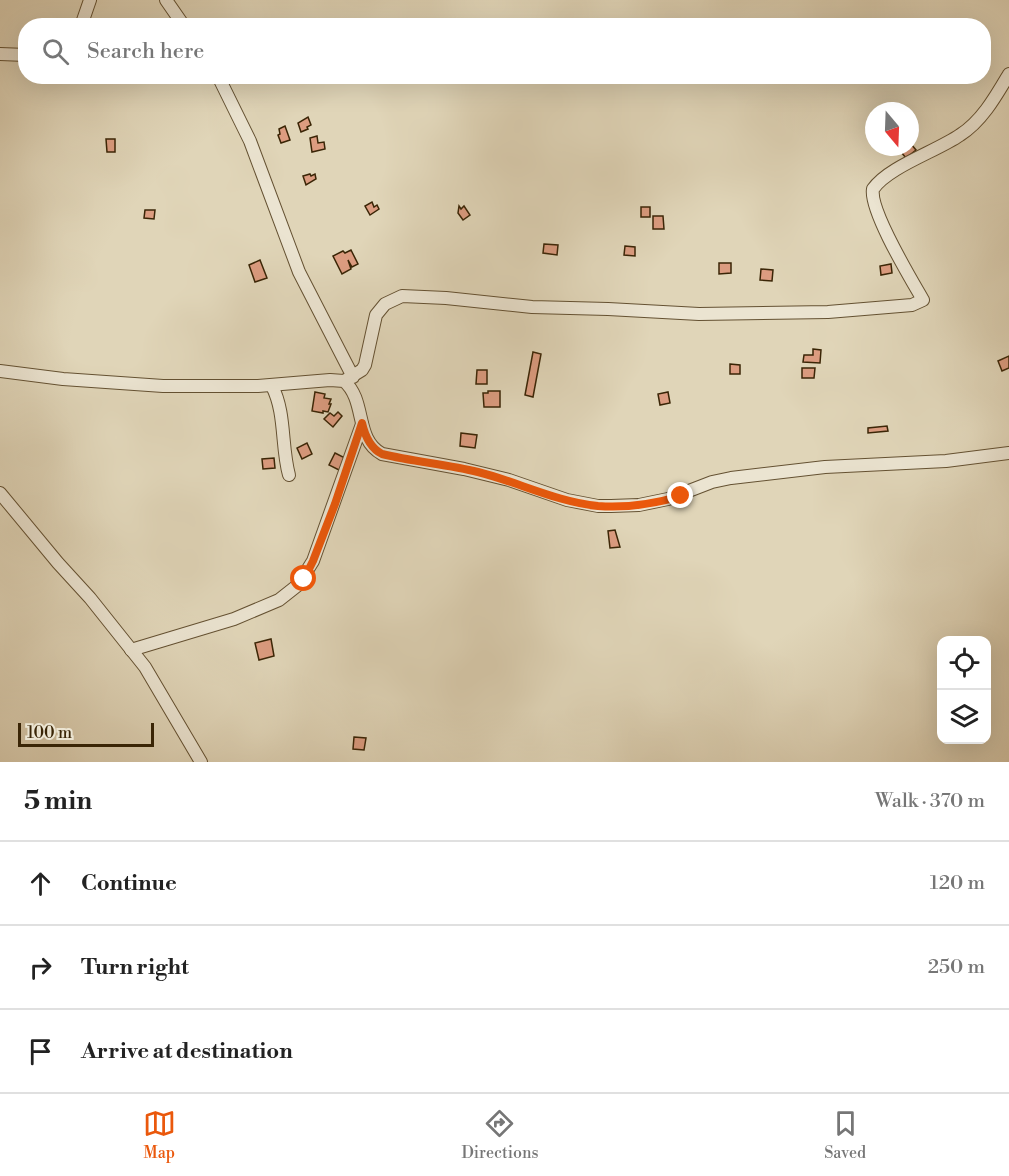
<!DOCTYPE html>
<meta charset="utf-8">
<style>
body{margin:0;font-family:"Libre Bodoni",serif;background:#f2f2f2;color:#222}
.controls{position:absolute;right:18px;bottom:18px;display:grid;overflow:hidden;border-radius:12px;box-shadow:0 6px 24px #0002}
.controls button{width:54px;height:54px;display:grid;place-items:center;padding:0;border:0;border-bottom:2px solid #e0e0e0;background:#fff;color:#222;font:30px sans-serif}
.compass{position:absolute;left:865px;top:102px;width:54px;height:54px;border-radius:50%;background:#fff;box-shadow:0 6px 24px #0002;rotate:161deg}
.scale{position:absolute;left:18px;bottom:15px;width:136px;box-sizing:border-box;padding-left:6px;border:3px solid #3a2506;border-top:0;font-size:16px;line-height:21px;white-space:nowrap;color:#3a2506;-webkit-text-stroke:4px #ebe4d1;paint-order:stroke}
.stop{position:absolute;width:18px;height:18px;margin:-14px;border:4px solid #ea580c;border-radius:50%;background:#fff}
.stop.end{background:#ea580c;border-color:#fff;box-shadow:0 2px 6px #0008}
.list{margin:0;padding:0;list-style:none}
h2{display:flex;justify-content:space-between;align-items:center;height:78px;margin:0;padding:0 24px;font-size:26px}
h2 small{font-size:20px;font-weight:400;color:#767676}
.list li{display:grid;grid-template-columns:39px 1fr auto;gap:18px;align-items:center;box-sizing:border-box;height:84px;padding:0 24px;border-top:2px solid #e0e0e0}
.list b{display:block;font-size:22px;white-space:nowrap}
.list em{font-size:20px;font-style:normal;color:#767676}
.icon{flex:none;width:33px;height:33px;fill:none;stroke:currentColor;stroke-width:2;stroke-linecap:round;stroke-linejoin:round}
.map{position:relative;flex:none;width:1009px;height:762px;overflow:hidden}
.search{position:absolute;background:#fff;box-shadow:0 6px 24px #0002;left:18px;right:18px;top:18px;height:66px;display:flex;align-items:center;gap:15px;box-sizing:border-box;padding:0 21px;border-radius:24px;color:#767676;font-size:22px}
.sheet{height:330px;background:#fff}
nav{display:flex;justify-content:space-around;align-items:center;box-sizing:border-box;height:84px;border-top:2px solid #e0e0e0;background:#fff;font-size:16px;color:#767676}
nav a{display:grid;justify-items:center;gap:3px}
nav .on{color:#ea580c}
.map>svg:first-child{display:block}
.building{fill:#dc9c80;stroke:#3a2506;stroke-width:1.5}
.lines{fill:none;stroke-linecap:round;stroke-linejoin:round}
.minor-casing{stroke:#645132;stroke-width:14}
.minor{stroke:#ebe4d1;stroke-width:12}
.route{stroke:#ea580c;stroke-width:8}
</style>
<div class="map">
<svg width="1009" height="762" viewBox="0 0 1009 762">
<rect width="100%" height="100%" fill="#e0d5b8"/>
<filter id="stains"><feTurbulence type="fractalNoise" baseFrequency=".00333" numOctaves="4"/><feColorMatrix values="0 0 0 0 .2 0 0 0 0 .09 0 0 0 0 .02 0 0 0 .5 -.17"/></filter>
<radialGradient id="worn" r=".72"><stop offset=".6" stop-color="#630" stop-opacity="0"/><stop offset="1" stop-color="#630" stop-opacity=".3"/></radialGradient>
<g class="building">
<polygon points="308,117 311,125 307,127 308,129 301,132 298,123"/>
<polygon points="285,126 290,140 281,143 278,135 280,134 279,129"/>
<polygon points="317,136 318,143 324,142 325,149 312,152 310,138"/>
<polygon points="106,139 115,139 115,152 107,152"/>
<polygon points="911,144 916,150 906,158 901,152 910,147"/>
<polygon points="310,174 311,176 315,174 316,179 306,185 303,176"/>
<polygon points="372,202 374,207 377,205 379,209 370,215 365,206"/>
<polygon points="459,206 461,209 464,206 470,215 463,220 458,213"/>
<rect x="641" y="207" width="9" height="10"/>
<polygon points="145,210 155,210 154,219 144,218"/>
<polygon points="653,216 663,216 664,229 653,229"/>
<polygon points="544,244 558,245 557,255 543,253"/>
<polygon points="625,246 635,247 635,256 624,255"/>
<polygon points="351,250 358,264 352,267 348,260 351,269 342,274 333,256 343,251 345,253"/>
<polygon points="260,260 267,278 255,282 249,265"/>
<polygon points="719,263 731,263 731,273 719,274"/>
<polygon points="891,264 892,273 881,275 880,266"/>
<polygon points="761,269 773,270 772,281 760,280"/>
<polygon points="813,349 821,350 820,363 803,362 804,355 813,355"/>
<polygon points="533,352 541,354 533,397 525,395"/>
<polygon points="1009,356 1009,368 1002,371 998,361"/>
<polygon points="730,364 740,365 740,374 730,374"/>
<polygon points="802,368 815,368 814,378 802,378"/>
<polygon points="477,370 487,370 487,384 476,384"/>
<polygon points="488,391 500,391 500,407 484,407 483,393 488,393"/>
<polygon points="315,392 325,394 324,398 331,399 329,404 331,404 328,412 323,411 323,413 312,411"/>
<polygon points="668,392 670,403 660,405 658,394"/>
<polygon points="338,412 342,416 333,427 324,419 330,413 334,416"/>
<polygon points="887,426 888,431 868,433 868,428"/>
<polygon points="461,433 477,435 475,448 460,446"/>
<polygon points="307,443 312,454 302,459 297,448"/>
<polygon points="335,453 345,458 339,470 329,465"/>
<polygon points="274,458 275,468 263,469 262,459"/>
<polygon points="615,530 620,547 610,548 608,531"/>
<polygon points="271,639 274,656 259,660 255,643"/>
<polygon points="354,737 366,738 364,750 353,749"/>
</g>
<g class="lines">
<g class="minor-casing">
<g id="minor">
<polyline points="166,0 184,26"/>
<polyline points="81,26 90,0"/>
<polyline points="0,54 26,55"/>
<polyline points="218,76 250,141 299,272 353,377"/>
<path d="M0,371L63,379L163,386H258L330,380L344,381C367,401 354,439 382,454L464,469L509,480L567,500L598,506H611L639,505L668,499L712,482L731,478L825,467L946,461L1009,453"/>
<path d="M344,381L362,370L365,365L376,315L385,304L402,296L446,298L532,307L608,309L699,314L828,312L912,305L923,300C911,279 869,210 873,189C888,167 937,151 960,135C982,121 996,96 1009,74"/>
<path d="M272,386C286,413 281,446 289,475"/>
<polyline points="0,493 58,563 90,598 145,667 201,762"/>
<polyline points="131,650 234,619 279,600 298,585 313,561 362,424"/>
</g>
</g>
<use href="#minor" class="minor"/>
</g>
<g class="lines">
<path class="route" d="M304,579L313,561L335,504L362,423C365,436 370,448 382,454C414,462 446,464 478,472C518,482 557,502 598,506C626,508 654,504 681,496"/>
</g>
<rect width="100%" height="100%" filter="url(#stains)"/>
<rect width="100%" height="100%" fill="url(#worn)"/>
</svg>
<div class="controls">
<button><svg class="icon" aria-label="locate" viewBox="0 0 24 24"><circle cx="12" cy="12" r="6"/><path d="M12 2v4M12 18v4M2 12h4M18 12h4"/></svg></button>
<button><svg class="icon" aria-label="layers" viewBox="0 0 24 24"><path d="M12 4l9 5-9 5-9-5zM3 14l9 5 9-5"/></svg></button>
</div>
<svg class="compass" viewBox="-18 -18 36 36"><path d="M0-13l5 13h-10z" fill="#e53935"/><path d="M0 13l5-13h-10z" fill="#767676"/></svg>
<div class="scale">100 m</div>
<div class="stop" style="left:304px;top:579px"></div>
<div class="stop end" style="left:681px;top:496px"></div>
<div class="search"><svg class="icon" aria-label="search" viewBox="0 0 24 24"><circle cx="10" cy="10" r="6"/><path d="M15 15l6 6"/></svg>Search here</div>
</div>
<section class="sheet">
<h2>5 min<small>Walk · 370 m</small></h2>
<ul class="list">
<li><svg class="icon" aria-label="ahead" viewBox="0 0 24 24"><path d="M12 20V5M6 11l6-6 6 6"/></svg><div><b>Continue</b></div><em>120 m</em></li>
<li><svg class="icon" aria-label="right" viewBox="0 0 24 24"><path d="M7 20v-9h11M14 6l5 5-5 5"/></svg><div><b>Turn right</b></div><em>250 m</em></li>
<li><svg class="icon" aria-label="arrive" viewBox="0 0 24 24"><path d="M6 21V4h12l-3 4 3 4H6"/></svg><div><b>Arrive at destination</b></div></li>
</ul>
</section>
<nav>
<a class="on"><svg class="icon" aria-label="map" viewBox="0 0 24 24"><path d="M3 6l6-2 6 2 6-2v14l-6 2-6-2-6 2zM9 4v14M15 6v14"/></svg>Map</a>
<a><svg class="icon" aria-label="directions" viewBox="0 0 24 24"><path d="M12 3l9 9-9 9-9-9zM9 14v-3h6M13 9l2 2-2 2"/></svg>Directions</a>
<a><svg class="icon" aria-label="saved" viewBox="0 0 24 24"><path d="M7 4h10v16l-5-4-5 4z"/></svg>Saved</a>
</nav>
